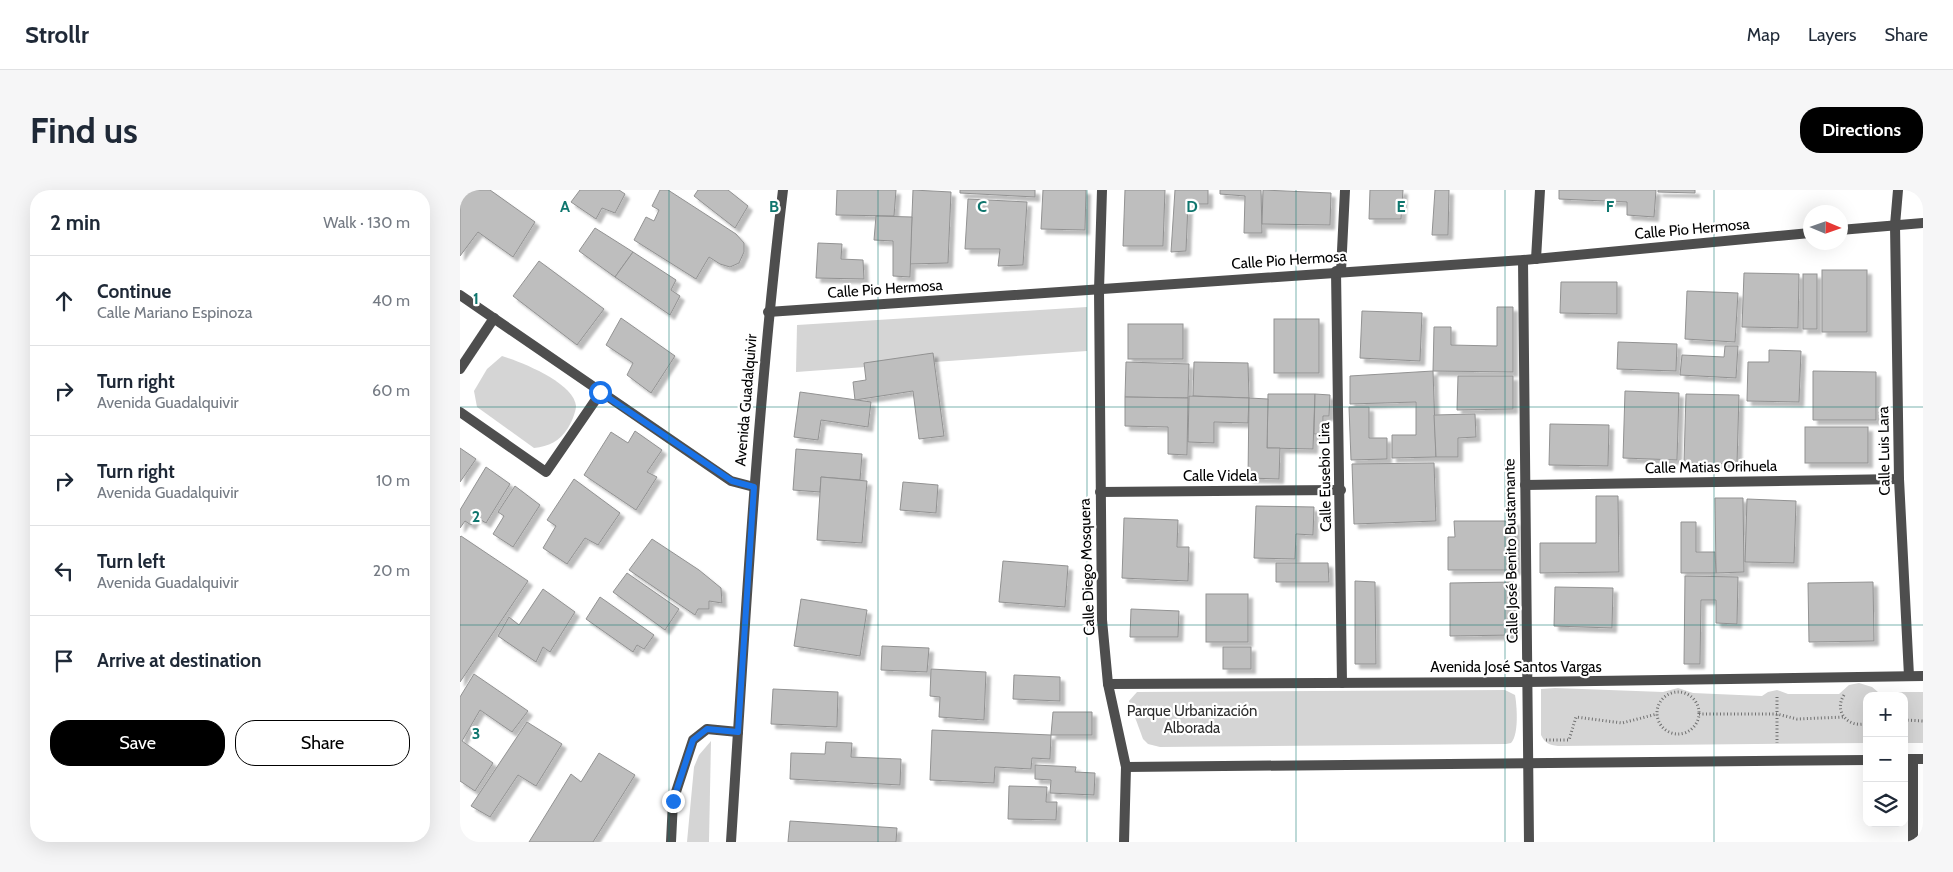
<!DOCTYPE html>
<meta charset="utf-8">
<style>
body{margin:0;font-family:Cabin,sans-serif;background:#f6f6f7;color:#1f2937}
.controls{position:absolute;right:15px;bottom:15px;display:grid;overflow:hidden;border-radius:10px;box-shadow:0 5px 20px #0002}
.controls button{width:45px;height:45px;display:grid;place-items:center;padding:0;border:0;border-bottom:1px solid #e0e1e3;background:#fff;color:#1f2937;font:25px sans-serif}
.compass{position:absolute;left:1343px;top:15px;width:45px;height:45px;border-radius:50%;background:#fff;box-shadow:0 5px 20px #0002;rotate:92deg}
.stop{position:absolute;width:15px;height:15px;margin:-11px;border:4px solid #1a73e8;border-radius:50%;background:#fff}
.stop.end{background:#1a73e8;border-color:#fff;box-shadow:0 1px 5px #0008}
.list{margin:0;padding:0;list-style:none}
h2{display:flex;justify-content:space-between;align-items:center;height:65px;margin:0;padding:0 20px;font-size:21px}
h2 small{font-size:16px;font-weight:400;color:#747a83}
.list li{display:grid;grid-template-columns:32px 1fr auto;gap:15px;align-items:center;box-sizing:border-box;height:90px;padding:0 20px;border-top:1px solid #e0e1e3}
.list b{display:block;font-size:19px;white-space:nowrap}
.list p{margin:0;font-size:16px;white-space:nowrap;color:#747a83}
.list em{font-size:16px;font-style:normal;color:#747a83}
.actions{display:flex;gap:10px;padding:15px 20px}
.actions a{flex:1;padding:11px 0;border:1px solid #000;border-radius:20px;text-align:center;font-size:18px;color:#000}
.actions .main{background:#000;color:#fff}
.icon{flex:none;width:28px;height:28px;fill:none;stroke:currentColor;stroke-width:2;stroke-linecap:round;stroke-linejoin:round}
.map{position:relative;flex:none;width:1463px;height:652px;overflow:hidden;border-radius:20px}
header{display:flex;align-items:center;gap:30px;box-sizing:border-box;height:70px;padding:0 25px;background:#fff;border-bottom:1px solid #e0e1e3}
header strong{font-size:24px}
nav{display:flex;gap:28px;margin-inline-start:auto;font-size:18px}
.intro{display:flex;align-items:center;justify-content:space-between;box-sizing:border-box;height:120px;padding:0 30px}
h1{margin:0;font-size:35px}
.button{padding:12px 22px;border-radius:20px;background:#000;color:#fff;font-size:18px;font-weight:700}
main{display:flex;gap:30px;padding:0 30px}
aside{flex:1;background:#fff;border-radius:20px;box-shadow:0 5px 20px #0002}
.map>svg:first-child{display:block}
.green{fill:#d5d5d5}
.building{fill:#bebebe;stroke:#929292;filter:url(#shadow)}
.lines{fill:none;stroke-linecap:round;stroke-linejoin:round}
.path{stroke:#707070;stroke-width:3;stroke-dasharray:1 2.5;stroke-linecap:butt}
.service{stroke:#4e4e4e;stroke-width:10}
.minor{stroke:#4e4e4e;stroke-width:10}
.route{stroke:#1a73e8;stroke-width:6}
.grid{fill:none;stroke:#0f766e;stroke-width:1;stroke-opacity:0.55}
.labels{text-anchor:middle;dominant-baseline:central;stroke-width:4.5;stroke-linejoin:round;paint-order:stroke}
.street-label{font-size:15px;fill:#000;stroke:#fff}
.park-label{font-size:15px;fill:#2c2c2c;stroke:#fff}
.grid-label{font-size:16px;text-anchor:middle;font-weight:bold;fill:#0f766e;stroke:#fff;stroke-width:4.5;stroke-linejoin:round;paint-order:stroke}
</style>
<header>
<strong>Strollr</strong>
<nav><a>Map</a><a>Layers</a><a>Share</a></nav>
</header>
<div class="intro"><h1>Find us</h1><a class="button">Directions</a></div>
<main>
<aside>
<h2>2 min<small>Walk · 130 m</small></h2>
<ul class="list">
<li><svg class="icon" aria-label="ahead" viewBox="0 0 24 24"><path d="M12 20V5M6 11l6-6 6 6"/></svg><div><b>Continue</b><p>Calle Mariano Espinoza</p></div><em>40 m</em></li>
<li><svg class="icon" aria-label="right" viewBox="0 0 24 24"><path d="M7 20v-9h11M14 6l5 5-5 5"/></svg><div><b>Turn right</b><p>Avenida Guadalquivir</p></div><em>60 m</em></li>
<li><svg class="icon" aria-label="right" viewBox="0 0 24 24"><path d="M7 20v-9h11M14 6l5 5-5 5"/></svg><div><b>Turn right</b><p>Avenida Guadalquivir</p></div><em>10 m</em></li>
<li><svg class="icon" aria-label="left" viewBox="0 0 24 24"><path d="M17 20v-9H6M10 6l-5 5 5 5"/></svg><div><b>Turn left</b><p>Avenida Guadalquivir</p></div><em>20 m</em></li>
<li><svg class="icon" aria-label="arrive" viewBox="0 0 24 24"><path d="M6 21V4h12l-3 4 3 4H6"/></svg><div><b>Arrive at destination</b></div></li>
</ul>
<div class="actions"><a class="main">Save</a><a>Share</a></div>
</aside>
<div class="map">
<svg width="1463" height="652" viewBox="0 0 1463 652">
<defs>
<filter id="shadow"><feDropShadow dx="4.5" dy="4.5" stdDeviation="1" flood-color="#0004"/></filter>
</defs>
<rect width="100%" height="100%" fill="#fff"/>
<g class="green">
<polygon points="627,117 627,161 336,182 337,135"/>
<path d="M42,166C62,172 114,193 116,216C116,222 111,233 108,238C99,252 89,256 74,258L17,217L14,201L27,179Z"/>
<path d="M1399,493L1412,497L1418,502H1463V553H1444V506H1407V553L1098,556C1089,555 1085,553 1081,545V499L1095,498L1203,502L1218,498L1233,503L1302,506L1308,502L1317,500L1328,504H1379L1389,495Z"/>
<path d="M1045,500L1055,505C1057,516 1059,545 1051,553L1046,554L700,557L688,554L683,549L669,511L677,502Z"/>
<polygon points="251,551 249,652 227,652 234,577 239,565"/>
</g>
<g class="building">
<polygon points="0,0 30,0 75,32 53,67 18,42 0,66"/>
<polygon points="120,0 159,0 165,4 155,23 142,18 136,29 111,12"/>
<polygon points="200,0 208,0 276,44 284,53 284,62 279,73 270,77 260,74 249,67 236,89 174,50 186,27 194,31 199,20 192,16"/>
<polygon points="238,0 268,0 288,16 275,38 234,6"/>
<polygon points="377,0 436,0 434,26 376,25"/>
<polygon points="453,0 491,2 488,73 450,74"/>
<polygon points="500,0 575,0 575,7 500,3"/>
<polygon points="583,0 626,0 625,40 581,39"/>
<polygon points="665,0 705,0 703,56 663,56"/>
<polygon points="715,0 748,0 748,14 728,14 726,61 711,62"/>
<polygon points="760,0 801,0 802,43 784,43 785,6 760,4"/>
<polygon points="803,0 871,3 870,35 802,34"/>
<polygon points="910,0 943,0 941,29 909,29"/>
<polygon points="975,0 989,0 988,45 972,45"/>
<polygon points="1099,0 1196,0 1194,27 1167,25 1167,12 1099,9"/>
<polygon points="1198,0 1235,0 1235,3 1198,2"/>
<polygon points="508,9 567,12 563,75 538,76 540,59 505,59"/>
<polygon points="416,26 452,27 450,87 433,86 433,51 414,50"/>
<polygon points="135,38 173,62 155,87 119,61"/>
<polygon points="358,53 382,54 381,69 403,70 404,89 356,88"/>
<polygon points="173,62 216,90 211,100 220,106 210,125 155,87"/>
<polygon points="79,71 144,119 117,155 53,106"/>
<rect x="1362" y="80" width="45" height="62"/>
<polygon points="1284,83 1339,84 1338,138 1282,137"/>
<rect x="1343" y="84" width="14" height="55"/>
<polygon points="1101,92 1157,92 1157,124 1100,123"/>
<polygon points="1227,101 1278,103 1275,152 1225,149"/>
<polygon points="1037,117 1053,117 1053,182 973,181 974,137 991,137 991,155 1037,156"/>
<polygon points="902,121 962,123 960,171 900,168"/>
<polygon points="161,128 215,166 191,203 167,185 173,173 146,155"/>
<rect x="814" y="129" width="45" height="54"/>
<rect x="668" y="134" width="55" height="35"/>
<polygon points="1158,152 1217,154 1216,181 1157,179"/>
<polygon points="1265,156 1278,156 1276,188 1220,185 1222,165 1264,167"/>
<polygon points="1309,160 1341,161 1339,212 1287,211 1288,172 1309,172"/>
<polygon points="473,163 484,246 459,249 453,201 395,210 393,192 406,190 404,173"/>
<polygon points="666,172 729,174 728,208 665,207"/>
<polygon points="734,172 788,173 789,208 733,206"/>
<polygon points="973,181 976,267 932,268 932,245 956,245 956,212 890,214 890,186"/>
<polygon points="1353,181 1416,182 1416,230 1353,230"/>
<polygon points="998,186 1053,186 1053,219 997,220"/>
<polygon points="1165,201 1219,203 1217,270 1163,268"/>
<polygon points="340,202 411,212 408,237 361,230 358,250 334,247"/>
<polygon points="808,204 855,204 853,259 807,258"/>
<polygon points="855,204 870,205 869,226 863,226 863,244 854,244"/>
<polygon points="1226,204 1279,205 1277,274 1224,273"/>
<polygon points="729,206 789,208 788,233 754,232 754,253 728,252"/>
<polygon points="665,207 728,208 727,265 708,264 708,237 665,236"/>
<polygon points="789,208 808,209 807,258 820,258 819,289 788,288"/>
<polygon points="889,217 909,217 909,248 927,248 927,269 891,270"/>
<polygon points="1015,224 1016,247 998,248 998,267 976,267 974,225"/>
<polygon points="1090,234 1149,235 1148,276 1089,275"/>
<rect x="1345" y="237" width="63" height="36"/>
<polygon points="175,241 202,260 187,282 197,287 176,320 124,285 151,242 168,253"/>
<polygon points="0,258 16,269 0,292"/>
<polygon points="336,259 402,264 400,290 361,287 360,302 333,300"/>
<polygon points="974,273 976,331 894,334 892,274"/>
<polygon points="26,277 50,294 26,333 16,327 11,335 5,331 0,338 0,320"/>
<polygon points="361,287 407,291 402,353 357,350"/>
<polygon points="114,289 160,323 138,355 125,348 107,374 83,358 96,336 87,330"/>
<polygon points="443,292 478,295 476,323 440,320"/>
<polygon points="55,296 80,315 53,357 33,344 44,326 38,322"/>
<polygon points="1136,306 1158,306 1159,382 1080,383 1080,353 1136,353"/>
<polygon points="1255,308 1283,308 1284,382 1256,383"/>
<polygon points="1287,309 1336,311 1334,373 1285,372"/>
<polygon points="796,316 854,317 853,345 836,344 835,369 794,368"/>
<polygon points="664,328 718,330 717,357 729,357 728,391 662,388"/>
<polygon points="994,331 1055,331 1056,380 988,380 988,347 995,347"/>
<polygon points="1221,332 1236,332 1236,362 1255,362 1256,383 1221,383"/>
<polygon points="1,346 68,391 0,492 0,347"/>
<polygon points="192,349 239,380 261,398 262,413 249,411 249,419 238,419 235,425 169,380"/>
<polygon points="543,371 608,376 605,417 539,412"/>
<polygon points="816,373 868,373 869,392 816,392"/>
<polygon points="167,383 219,419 205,440 153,402"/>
<polygon points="1225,386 1278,387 1277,434 1256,433 1256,410 1241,410 1240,474 1224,474"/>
<polygon points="895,391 915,392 916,474 895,474"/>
<polygon points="1054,392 1054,445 990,446 990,393"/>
<polygon points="1413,392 1414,451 1349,452 1348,393"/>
<polygon points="1095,397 1153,398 1152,438 1094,436"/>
<polygon points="83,399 115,422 90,462 83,457 76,472 38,446 49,427 59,435"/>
<rect x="746" y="404" width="42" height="48"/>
<polygon points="140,407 194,445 184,459 177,455 173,462 126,429"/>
<polygon points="341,409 407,420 400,466 334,456"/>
<polygon points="671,419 719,421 718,447 670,447"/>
<polygon points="422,456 469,458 467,482 421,480"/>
<rect x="763" y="457" width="28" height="22"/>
<polygon points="471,479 526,482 524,530 479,527 480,507 470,506"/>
<polygon points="14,484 68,521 52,542 20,520 2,551 33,573 15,601 0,591 0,507"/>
<polygon points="554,485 600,487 600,511 553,509"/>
<polygon points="313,499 378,502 377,537 311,534"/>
<polygon points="593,522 632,522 632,545 591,545"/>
<polygon points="67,532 102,554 76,596 58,585 30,627 11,616"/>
<polygon points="472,540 591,545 590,569 572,568 571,579 535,577 534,593 470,590"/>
<polygon points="366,552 392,553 391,567 441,569 440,595 330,589 331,563 365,564"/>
<polygon points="139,563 175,585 133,652 69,652 111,584 121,592"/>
<polygon points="575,575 616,577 615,582 635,583 634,605 590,603 591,590 575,589"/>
<polygon points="549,596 587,597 586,612 597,612 596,630 548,629"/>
<polygon points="330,631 437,638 436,652 328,652"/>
</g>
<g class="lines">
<g class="path">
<circle cx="1218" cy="523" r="21"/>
<path d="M1384,505C1373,522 1389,539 1407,533"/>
<polyline points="1317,507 1317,553"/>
<polyline points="1239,524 1317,524 1337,529 1384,527"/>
<polyline points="1444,530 1463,531"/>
<polyline points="1086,550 1109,550 1116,527 1162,533 1197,524"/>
</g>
<g class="service">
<polyline points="1076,69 1080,0"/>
<polyline points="1063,70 1069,652"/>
<polyline points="876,81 882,493"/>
<polyline points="881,81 885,0"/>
<polyline points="639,100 642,0"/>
<polyline points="1065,295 1439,289"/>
<polyline points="640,302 881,300"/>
</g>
<g class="minor">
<polyline points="1438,0 1435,35 1439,289 1449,486"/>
<polyline points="1380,40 1463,33"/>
<polyline points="639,100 642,430 648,494 666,577 664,652"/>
<polyline points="0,105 271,291 294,297"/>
<polyline points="308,122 1063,70 1350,43"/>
<polyline points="0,179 34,128"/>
<polyline points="0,222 86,282 141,202"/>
<polyline points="648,494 1068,492 1463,486"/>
<polyline points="1444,569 1463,569"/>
<polyline points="1453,569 1453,652"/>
<polyline points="666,577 1407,570"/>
<polyline points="211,652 213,611 233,550 247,539 278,542"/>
<path d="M271,652C285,434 297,217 323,0"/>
</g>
</g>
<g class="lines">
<polyline class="route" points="140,202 272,291 294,297 278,542 247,539 233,550 213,611"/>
</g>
<path class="grid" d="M209,0V652M418,0V652M627,0V652M836,0V652M1045,0V652M1254,0V652M0,217H1463M0,435H1463"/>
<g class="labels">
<g class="street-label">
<text transform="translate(1232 39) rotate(-5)">Calle Pio Hermosa</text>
<text transform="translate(829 70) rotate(-4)">Calle Pio Hermosa</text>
<text transform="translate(425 99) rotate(-4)">Calle Pio Hermosa</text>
<text transform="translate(286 210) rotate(-85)">Avenida Guadalquivir</text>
<text transform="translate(1424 261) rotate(-91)">Calle Luis Lara</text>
<text transform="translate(1251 277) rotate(-1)">Calle Matias Orihuela</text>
<text x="760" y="286">Calle Videla</text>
<text transform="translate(865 287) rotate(-91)">Calle Eusebio Lira</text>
<text transform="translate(1051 361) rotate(-91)">Calle José Benito Bustamante</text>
<text transform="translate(627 377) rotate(-92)">Calle Diego Mosquera</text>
<text x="1056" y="477">Avenida José Santos Vargas</text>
</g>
<g class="park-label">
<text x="732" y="521">Parque Urbanización<tspan x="732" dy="17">Alborada</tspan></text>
</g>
</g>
<g class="grid-label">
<text x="105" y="22">A</text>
<text x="314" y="22">B</text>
<text x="522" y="22">C</text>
<text x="732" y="22">D</text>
<text x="941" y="22">E</text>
<text x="1150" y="22">F</text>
<text x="16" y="114">1</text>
<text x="16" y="332">2</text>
<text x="16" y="549">3</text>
</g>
</svg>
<div class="controls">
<button>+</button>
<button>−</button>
<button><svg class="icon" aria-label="layers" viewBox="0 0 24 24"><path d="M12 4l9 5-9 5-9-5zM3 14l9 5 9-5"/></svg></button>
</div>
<svg class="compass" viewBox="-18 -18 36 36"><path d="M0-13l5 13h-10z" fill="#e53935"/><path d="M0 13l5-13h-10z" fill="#747a83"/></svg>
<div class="stop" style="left:140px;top:202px"></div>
<div class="stop end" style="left:213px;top:611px"></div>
</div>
</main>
